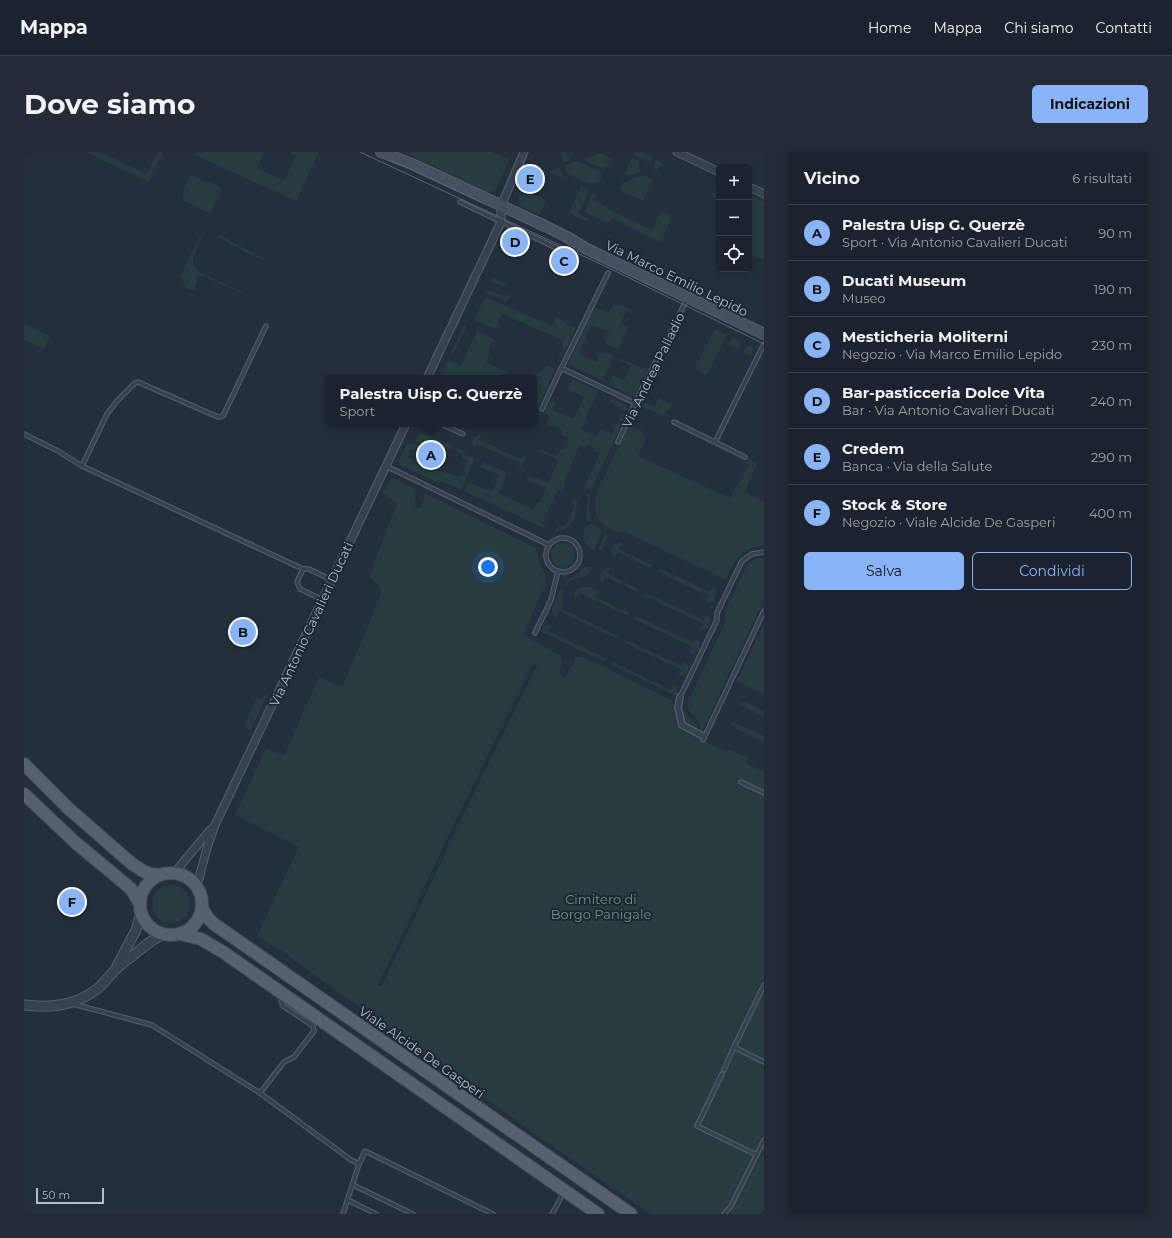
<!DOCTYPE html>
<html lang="it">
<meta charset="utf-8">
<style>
body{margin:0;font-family:Montserrat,sans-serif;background:#242b36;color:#f1f3f6}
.controls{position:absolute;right:12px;top:12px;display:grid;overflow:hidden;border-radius:6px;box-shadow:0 2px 6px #0003}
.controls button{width:36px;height:36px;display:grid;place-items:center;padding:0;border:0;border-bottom:1px solid #39404a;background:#1b232e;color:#f1f3f6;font:20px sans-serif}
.scale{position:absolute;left:12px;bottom:10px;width:68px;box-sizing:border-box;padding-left:4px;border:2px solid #b4bcc9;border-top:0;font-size:11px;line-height:14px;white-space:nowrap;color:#b4bcc9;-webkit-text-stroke:3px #1d2633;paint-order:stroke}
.you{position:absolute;left:464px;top:415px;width:14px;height:14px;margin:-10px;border:3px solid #fff;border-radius:50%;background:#1a73e8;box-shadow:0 0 0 6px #1a73e833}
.badge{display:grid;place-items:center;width:26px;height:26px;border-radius:50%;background:#8ab4f8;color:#111;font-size:13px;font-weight:700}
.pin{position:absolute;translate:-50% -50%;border:2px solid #fff;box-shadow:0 1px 4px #0006}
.popup{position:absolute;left:301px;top:223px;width:212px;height:52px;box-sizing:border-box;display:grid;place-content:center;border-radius:6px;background:#1b232e;filter:drop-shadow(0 1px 3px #0005);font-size:13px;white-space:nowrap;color:#a0a4aa}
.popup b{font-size:15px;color:#f1f3f6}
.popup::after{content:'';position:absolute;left:50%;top:100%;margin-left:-8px;border:8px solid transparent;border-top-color:#1b232e}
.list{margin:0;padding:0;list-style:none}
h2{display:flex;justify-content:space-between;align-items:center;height:52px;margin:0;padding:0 16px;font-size:17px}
h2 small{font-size:13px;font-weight:400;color:#a0a4aa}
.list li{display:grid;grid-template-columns:26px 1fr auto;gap:12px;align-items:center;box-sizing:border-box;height:56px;padding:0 16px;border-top:1px solid #39404a}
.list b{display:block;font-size:15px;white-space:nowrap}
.list p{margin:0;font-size:13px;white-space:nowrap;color:#a0a4aa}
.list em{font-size:13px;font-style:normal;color:#a0a4aa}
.actions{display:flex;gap:8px;padding:12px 16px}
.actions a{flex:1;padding:9px 0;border:1px solid #8ab4f8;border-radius:6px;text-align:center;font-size:14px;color:#8ab4f8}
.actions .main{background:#8ab4f8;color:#111}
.icon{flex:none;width:22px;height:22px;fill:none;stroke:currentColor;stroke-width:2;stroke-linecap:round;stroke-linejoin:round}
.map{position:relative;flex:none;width:740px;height:1062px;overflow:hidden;border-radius:6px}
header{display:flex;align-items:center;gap:24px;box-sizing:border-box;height:56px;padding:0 20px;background:#1b232e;border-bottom:1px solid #39404a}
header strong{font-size:19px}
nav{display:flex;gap:22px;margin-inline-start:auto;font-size:14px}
.intro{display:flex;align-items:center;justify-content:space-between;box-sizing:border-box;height:96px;padding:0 24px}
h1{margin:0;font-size:28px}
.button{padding:10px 18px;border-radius:6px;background:#8ab4f8;color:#111;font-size:14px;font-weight:700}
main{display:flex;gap:24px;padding:0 24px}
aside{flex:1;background:#1b232e;border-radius:6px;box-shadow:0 2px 6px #0003}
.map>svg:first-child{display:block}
.green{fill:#263c3f;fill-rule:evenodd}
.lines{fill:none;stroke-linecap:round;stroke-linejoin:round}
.service-casing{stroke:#565f6c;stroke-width:5.5}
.pedestrian-casing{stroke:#565f6c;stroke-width:8}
.minor-casing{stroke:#565f6c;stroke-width:9}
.tertiary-casing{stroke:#565f6c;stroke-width:11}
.secondary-casing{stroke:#565f6c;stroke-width:12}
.primary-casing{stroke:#414a57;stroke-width:14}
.service{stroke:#38414e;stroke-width:3.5}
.pedestrian{stroke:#38414e;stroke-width:5.5}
.minor{stroke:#38414e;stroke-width:7}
.tertiary{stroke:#38414e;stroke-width:9}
.secondary{stroke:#465061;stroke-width:10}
.primary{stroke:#56606e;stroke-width:12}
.tram{stroke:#5a6575;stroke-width:1}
.labels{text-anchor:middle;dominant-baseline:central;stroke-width:4;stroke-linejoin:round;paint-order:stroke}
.street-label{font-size:13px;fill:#b4bcc9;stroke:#1d2633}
.park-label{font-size:13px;fill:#6b9a76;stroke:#1d2633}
</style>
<header>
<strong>Mappa</strong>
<nav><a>Home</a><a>Mappa</a><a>Chi siamo</a><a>Contatti</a></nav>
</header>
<div class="intro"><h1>Dove siamo</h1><a class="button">Indicazioni</a></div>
<main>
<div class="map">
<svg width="740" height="1062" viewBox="0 0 740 1062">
<rect width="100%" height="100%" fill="#242f3e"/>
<g class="green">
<polygon points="62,0 75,0 123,22 133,0 139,0 125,30"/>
<polygon points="172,0 240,0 233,16 260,29 272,4 265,0 295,0 272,49 171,3"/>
<path d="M380,0H468L485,7L473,36C470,41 465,41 460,39Z"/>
<polygon points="536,0 542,0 543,3 548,7 540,10"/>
<polygon points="611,0 617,0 628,6 626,11 610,3"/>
<polygon points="577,1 588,8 585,14 577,16 559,8"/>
<polygon points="608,6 614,9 617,20 603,24 600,23"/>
<polygon points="632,8 640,12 638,15 636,14 632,21 630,14"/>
<path d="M554,9L577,20C578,23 578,26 576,29C568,37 551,25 543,21L541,13Z"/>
<polygon points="535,16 540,25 544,28 543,29 526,20 526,19"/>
<path d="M167,23C177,28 188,31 198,36L186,61L162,50C154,42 163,31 167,23Z"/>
<polygon points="619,23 630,28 619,49 595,38 598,31"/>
<polygon points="695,30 695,49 688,45"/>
<polygon points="557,34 564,37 565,39 555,61 563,66 562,69 545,61"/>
<polygon points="497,37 522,48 516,63 497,54 494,46"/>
<polygon points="568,42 571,43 569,48 583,55 582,56 628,78 637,59 648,64 636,90 588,66 585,71 560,60"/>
<polygon points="725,42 740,50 740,108 725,101"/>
<path d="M176,83L178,86L169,105V113L175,120L222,142L224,144L179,124L173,125C173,130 171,134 171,139L164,137L156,125Z"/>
<path d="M195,83L241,107C228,107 207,91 194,85Z"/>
<polygon points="469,126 482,132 481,135 467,130"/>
<polygon points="464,138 479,144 487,143 484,150 462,141"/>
<polygon points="461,145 528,174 532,165 541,170 542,172 552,176 529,221 513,258 510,256 510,226 509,226 510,223 512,224 514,220 516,221 518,217 520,218 522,213 531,216 539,197 538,189 534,186 478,162 471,177 450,168"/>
<polygon points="589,152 593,154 594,152 610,159 609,162 602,159 597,171 604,175 594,197 581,192 586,180 568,173 555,202 572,210 577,200 590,203 579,228 585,231 589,223 600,228 607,214 595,208 596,206 623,218 612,241 609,244 544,212 571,155 585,161"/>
<polygon points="0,172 26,184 20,197 0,188"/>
<polygon points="440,173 443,174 429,203 427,201"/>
<polygon points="691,177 703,183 683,223 671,217"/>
<polygon points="453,179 471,188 470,191 467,191 464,199 466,200 462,210 482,219 481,223 486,226 436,226 432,224 427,226 415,226 424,208 437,214"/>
<polygon points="708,186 717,190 714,197 705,192"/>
<polygon points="723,193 730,196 727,204 719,200"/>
<polygon points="549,227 574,239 557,277 573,285 576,277 588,282 598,261 602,263 567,338 560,335 576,302 570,299 571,296 563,292 562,296 556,293 540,330 542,331 538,340 534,338 518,372 523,375 522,376 517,375 440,339 444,330 468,340 475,323 456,315 459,310 483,321 475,341 509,358 513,351 516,351 522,336 503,328 504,323 524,331 534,308 515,299 516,297 533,304 537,297 540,298 545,286 537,283 539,278 523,272 526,264 520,261 526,249 532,251 529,258 550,267 560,245 544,238"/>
<polygon points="588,246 603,254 604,260 586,250"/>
<polygon points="634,246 648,252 646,258 645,257 643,259 642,259 640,264 614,253 617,249 631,255"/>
<path d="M604,273L620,280L619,284L622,286L614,304L706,346L725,313L722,311L724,306L733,312L724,331L725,332L721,340L740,350V394C716,395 711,408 702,428L601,380H592L583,375L577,371L572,361L571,351L572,344Z"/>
<polygon points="396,280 429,294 426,298 391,290"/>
<polygon points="456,283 457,283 455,288 498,307 500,302 502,306 498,315 494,316 496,311 453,292 450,296 448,290 451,285"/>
<polygon points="383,291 389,293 390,292 396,295 395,298 387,297 384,306 416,315 415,319 438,325 443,308 437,306 438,302 431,299 433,296 440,299 441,303 451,306 437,338 418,329 413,330 376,313 375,309"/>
<path d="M367,327H371L392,337L391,355L392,356H396L401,343L402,342L512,396L516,411L521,422L522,432L499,483L536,503L538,511L535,522L541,525L550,510L551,505H559L648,548L657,574L656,577L703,600L705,597L724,606L722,611L740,620V1062H627L518,987L259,800L233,784L275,695L211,663L242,596L260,604L295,525L318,535L357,443L354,432L346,426V422L373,351L359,342ZM514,511L440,662L358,834L354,833L430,672L507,514Z"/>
<polygon points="560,340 566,344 565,361 568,369 562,370 564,345"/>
<polygon points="550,347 554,349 550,369 548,369 542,377 531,379 535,372 541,375 551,353 548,352"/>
<path d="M570,372L578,380L570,398C558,391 559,386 561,374Z"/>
<polygon points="581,381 585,384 578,397 574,399 577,390"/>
<path d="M595,390L598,391L595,397L628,413L626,416L594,400L590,406C584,401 587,393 595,390Z"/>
<circle cx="539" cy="403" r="12"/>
<path d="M735,406H740V448L678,579L676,578C678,567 663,562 664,551L701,470L702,458L721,417L726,410Z"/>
<path d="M561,415H569L564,423C556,427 548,425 542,434L540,433L543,428L553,422Z"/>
<path d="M585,415L586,416L584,422L616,438L615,441L582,425L579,431C574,427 576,421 580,417Z"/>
<path d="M635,416L686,440L689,435L693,441C691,446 688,452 682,450L684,444L633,419Z"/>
<path d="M558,435H566L574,439L572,445L605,461L604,464L555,441L552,446H551C548,440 553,436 558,435Z"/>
<polygon points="536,437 540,438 537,447 540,450 536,456 594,484 593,487 535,459 532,466 530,465 528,458"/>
<path d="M622,441L680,468L683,463C690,469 685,480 676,478L679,472L621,444Z"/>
<polygon points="612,464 670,491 673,486 676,490 675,497 670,502 665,501 668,495 610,467"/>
<polygon points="740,472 740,542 713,529"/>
<polygon points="524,473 527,473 525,479 583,507 581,510 519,481 519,476"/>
<polygon points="600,487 658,514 661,509 665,515 663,520 658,524 654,524 657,518 599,490"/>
<polygon points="589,510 647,538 650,532 654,538 652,544 588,513"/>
<polygon points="243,541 244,541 227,578 220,575 232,547 238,546"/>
<polygon points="719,549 740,559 740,565 716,553 717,550"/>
<polygon points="657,553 661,560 673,573 673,576 660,570"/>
<polygon points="707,570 709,570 740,584 740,590 707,574"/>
<circle cx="147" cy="752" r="19"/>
</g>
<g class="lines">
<g class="service-casing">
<g id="service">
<polyline points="436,50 545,102 550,102 554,94"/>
<polyline points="537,216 611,251"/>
<polyline points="518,257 534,223 584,121"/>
<polyline points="650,270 721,305"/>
<polyline points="417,272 439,282"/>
<polyline points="0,282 34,299 58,314 279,417 285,417 308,428"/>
<polyline points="594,290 611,251 663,147"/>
<polyline points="691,290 740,192"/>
<polyline points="58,314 83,262 93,249 111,231 114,230 194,265 199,264 242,174"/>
<polyline points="362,314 525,393"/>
<circle cx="539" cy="403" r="17"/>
<polyline points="279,417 273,430 276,437 299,448"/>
<polyline points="511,481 527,448 534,419"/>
<polyline points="656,545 693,468 693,461 718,409 728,402 740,400"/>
<polyline points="679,588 740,459"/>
<polyline points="717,630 740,641"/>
<polyline points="49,852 128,873 236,941 327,1008 335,1012 319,1062"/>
<polyline points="710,895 740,833"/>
<polyline points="700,918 710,895 740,910"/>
<polyline points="698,922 673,974 733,1003"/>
<polyline points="236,941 260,910 270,905 290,879 289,874 259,854 256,845"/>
<polyline points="335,1012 341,999 469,1062"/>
<polyline points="329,1033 389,1062"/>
<polyline points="324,1048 352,1062"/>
<polyline points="528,1062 540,1040"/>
<polyline points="700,1062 707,1054 740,988"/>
</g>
</g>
<g class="pedestrian-casing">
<polyline id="pedestrian" points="656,545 654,555 658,573 677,583"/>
</g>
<g class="minor-casing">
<g id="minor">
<polyline points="653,0 695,20"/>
<polyline points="725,35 740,42"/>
<polyline points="403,226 477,70 477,54 500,0"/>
<polyline points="150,721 187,677"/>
<polyline points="173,734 183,696 191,673 382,272"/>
</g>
</g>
<g class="tertiary-casing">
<g id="tertiary">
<polyline points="93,814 112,778 117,761"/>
<path d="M0,853C27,856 51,854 73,837C80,832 84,825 90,819C97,812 105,807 112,801C121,794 129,786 140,782"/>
</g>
</g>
<g class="secondary-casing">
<polyline id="secondary" points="357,0 388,12 521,74 543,85 563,97 740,182"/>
</g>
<g class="primary-casing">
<g id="primary">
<polyline points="0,612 44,656 107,711 119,719 126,722 135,723"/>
<polyline points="0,642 52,691 99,730 107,737 116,752"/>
<circle cx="147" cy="752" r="31"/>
<polyline points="178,756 184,766 190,772 607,1062"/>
<polyline points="156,782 177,787 199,800 574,1062"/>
</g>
</g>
<use href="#service" class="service"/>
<use href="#pedestrian" class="pedestrian"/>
<use href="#minor" class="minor"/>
<use href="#tertiary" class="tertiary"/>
<use href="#secondary" class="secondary"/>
<use href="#primary" class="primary"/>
<g class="tram">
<polyline points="336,0 585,116 740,192"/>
<polyline points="366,9 380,14 457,50"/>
</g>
</g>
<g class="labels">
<g class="street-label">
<text transform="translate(653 126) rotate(26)">Via Marco Emilio Lepido</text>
<text transform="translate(629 218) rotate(-64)">Via Andrea Palladio</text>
<text transform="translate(287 472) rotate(-65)">Via Antonio Cavalieri Ducati</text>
<text transform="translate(398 900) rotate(35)">Viale Alcide De Gasperi</text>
</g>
<g class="park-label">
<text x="577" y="747">Cimitero di<tspan x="577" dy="15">Borgo Panigale</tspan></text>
</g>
</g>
</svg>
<div class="controls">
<button>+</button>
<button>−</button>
<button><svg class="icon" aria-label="locate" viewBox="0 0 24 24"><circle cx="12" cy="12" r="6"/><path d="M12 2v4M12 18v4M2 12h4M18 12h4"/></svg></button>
</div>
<div class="scale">50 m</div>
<div class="you"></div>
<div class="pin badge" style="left:407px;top:303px">A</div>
<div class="popup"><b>Palestra Uisp G. Querzè</b>Sport</div>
<div class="pin badge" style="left:219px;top:480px">B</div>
<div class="pin badge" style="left:540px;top:109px">C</div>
<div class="pin badge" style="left:491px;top:90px">D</div>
<div class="pin badge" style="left:506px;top:27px">E</div>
<div class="pin badge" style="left:48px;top:750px">F</div>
</div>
<aside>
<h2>Vicino<small>6 risultati</small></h2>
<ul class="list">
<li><span class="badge">A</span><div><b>Palestra Uisp G. Querzè</b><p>Sport · Via Antonio Cavalieri Ducati</p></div><em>90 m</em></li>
<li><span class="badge">B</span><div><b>Ducati Museum</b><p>Museo</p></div><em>190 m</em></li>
<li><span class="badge">C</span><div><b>Mesticheria Moliterni</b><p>Negozio · Via Marco Emilio Lepido</p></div><em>230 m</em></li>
<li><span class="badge">D</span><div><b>Bar-pasticceria Dolce Vita</b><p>Bar · Via Antonio Cavalieri Ducati</p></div><em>240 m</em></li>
<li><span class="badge">E</span><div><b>Credem</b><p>Banca · Via della Salute</p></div><em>290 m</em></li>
<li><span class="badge">F</span><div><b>Stock &amp; Store</b><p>Negozio · Viale Alcide De Gasperi</p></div><em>400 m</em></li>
</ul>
<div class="actions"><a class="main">Salva</a><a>Condividi</a></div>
</aside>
</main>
